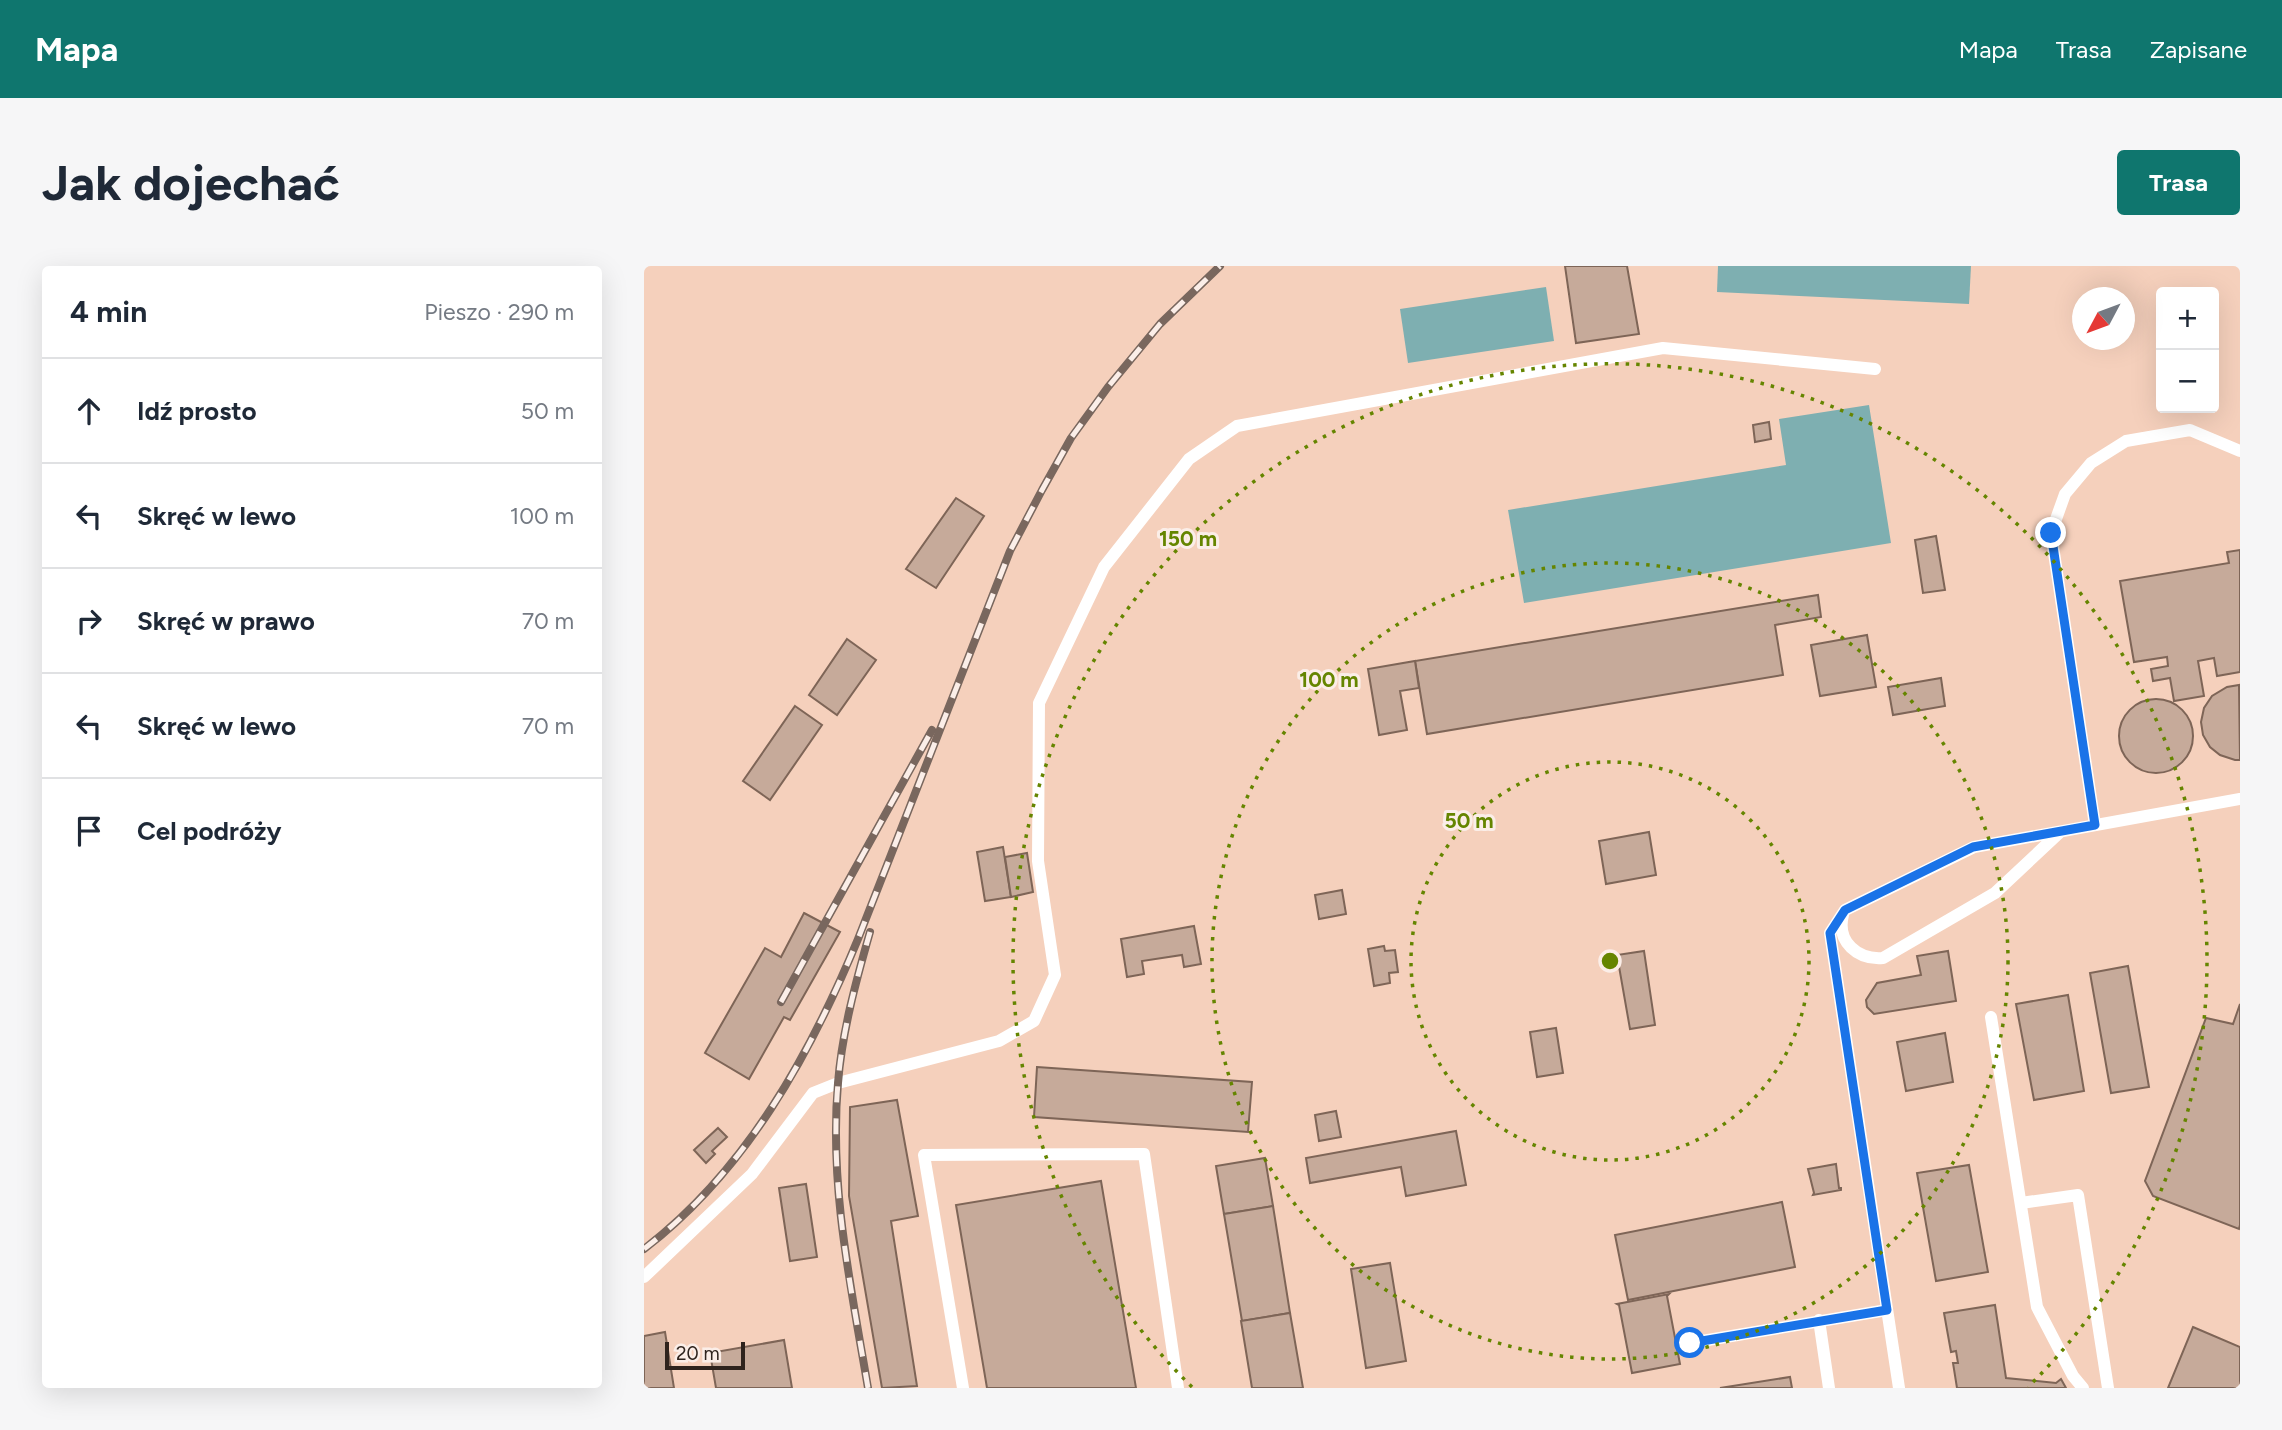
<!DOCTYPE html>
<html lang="pl">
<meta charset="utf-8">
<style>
body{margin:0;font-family:Figtree,sans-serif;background:#f6f6f7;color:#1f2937}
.controls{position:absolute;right:21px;top:21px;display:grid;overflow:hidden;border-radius:7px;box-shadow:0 7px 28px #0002}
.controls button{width:63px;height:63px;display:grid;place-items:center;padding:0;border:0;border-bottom:2px solid #e0e1e3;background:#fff;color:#1f2937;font:35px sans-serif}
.compass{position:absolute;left:1428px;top:21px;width:63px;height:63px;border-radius:50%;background:#fff;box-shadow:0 7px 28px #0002;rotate:229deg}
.scale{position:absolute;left:21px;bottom:18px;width:80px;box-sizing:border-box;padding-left:7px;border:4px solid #2e231d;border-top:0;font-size:19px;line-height:24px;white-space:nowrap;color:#2e231d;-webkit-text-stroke:5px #fbeee8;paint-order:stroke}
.stop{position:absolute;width:21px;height:21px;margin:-16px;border:5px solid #1a73e8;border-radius:50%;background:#fff}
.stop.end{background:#1a73e8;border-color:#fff;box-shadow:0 2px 7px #0008}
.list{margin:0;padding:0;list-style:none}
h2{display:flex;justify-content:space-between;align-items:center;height:91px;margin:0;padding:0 28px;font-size:30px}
h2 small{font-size:23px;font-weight:400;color:#747a83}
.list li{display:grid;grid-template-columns:46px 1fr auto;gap:21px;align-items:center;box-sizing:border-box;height:105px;padding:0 28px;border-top:2px solid #e0e1e3}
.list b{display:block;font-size:26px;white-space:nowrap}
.list em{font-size:23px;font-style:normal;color:#747a83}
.icon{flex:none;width:38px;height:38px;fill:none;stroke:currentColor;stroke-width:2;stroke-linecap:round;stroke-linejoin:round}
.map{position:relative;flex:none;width:1596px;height:1122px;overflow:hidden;border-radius:7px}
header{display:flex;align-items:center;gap:42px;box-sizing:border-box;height:98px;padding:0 35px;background:#0f766e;color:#fff}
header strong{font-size:33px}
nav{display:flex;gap:38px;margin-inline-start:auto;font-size:24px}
.intro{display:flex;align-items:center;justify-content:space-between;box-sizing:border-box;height:168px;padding:0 42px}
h1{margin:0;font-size:49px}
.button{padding:18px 32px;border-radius:7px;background:#0f766e;color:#fff;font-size:24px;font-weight:700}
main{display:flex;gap:42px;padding:0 42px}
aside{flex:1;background:#fff;border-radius:7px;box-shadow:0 7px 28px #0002}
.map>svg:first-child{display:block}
.built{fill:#f5d0bc;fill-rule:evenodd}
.water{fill:#7eafb1}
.building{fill:#c6aa9a;stroke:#7e6557;stroke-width:2}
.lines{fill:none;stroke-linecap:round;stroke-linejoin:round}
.service{stroke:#fff;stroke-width:12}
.rail-casing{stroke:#79675e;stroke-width:8}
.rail{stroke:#fbeee8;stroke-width:5;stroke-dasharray:16;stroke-linecap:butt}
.route{stroke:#1a73e8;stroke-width:9}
.ring{fill:none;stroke:#658500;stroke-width:3.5;stroke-dasharray:3.5 7}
.centre{fill:#658500;stroke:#fbeee8;stroke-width:3.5}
.ring-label{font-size:21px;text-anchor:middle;font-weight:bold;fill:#658500;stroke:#fbeee8;stroke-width:6;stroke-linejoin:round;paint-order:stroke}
</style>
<header>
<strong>Mapa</strong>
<nav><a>Mapa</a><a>Trasa</a><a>Zapisane</a></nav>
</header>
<div class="intro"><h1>Jak dojechać</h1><a class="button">Trasa</a></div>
<main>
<aside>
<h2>4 min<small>Pieszo · 290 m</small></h2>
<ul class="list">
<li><svg class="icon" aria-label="ahead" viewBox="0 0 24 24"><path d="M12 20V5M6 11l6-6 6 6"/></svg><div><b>Idź prosto</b></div><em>50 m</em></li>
<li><svg class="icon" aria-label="left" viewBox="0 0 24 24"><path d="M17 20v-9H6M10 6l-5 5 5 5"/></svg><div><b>Skręć w lewo</b></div><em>100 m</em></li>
<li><svg class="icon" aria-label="right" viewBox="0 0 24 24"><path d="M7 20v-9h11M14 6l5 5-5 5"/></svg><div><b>Skręć w prawo</b></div><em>70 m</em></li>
<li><svg class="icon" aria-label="left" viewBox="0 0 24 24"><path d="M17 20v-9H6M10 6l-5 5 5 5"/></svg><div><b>Skręć w lewo</b></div><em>70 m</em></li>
<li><svg class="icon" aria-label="arrive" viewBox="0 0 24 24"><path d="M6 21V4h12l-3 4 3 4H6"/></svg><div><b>Cel podróży</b></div></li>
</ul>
</aside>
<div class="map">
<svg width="1596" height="1122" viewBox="0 0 1596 1122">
<rect width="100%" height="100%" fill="#fbddcd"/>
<path class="built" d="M0,0H1596V1122H0ZM1517,26H1570V142H1517ZM1438,32H1480V74H1438Z"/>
<g class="water">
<polygon points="1074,0 1327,0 1325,38 1073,26"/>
<polygon points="902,21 910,75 764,97 756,43"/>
<polygon points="1225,139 1247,277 880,337 864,244 1142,199 1135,153"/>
</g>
<g class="building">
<polygon points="921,0 983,0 995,68 932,77"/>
<polygon points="1125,156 1127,173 1111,176 1109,159"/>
<polygon points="312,232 340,250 292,322 262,303"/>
<polygon points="1292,270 1301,324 1279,327 1271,274"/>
<polygon points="1596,284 1596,406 1573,410 1570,392 1554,395 1560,430 1530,435 1526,412 1509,415 1507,403 1524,400 1523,391 1490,396 1476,315 1585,297 1583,286"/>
<polygon points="1174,329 1177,351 1131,359 1139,409 783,468 771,395"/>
<polygon points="1223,369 1232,421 1176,430 1167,379"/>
<polygon points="203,373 232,394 193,449 165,429"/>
<polygon points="771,395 775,422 756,425 763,464 735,469 724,403"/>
<polygon points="1297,412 1301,440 1249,449 1244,421"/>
<polygon points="1595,419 1596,494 1591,494 1576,489 1566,481 1559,469 1557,456 1560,442 1568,430 1583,421"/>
<circle cx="1512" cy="470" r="37"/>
<polygon points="151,440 178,459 126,534 99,515"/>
<polygon points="1005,566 1012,609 962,618 955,575"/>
<polygon points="359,581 367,631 341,635 333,586"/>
<polygon points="383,587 389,626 367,631 361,591"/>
<polygon points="698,624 702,648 675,653 671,629"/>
<polygon points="160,647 196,666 146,754 140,751 105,813 61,787 121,682 137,691"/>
<polygon points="550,660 557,698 540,701 538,689 498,695 500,708 483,711 477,673"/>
<polygon points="740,680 741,685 751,684 754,706 745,707 746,717 730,720 724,683"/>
<polygon points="1000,685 1011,759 986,763 973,689"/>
<polygon points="1304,685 1312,735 1230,748 1223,741 1222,734 1233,717 1277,709 1273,690"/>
<polygon points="1484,700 1505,821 1467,827 1446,707"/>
<polygon points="1424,729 1440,825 1390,834 1372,738"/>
<polygon points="1596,738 1596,959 1595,963 1509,930 1501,915 1562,752 1589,758"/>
<polygon points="912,762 919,807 893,811 886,766"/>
<polygon points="1301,767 1309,816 1262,825 1253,776"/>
<polygon points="393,801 608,816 604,866 390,851"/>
<polygon points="253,834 274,950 247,955 273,1120 238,1122 205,930 206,841"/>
<polygon points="692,845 697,871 675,875 671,849"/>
<polygon points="74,862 83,871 68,885 71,888 62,897 50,884"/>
<polygon points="812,865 822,919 762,930 757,901 666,917 662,892"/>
<polygon points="621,892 629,940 580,948 572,900"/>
<polygon points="1192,898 1195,922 1197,922 1197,924 1169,929 1170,927 1164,903"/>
<polygon points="1325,899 1344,1006 1292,1015 1273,907"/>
<polygon points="457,915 492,1122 343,1122 312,939"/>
<polygon points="162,918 173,991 146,995 135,922"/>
<polygon points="1138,936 1151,1001 984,1034 971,969"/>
<polygon points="629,940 646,1047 598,1055 580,948"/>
<polygon points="746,997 762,1095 722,1102 707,1003"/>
<polygon points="1025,1028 1023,1030 1036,1098 988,1107 975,1039 973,1038"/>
<polygon points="1351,1039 1362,1112 1412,1117 1417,1113 1422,1122 1313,1122 1309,1097 1314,1097 1312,1085 1307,1086 1300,1047"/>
<polygon points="646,1047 659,1122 608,1122 597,1055"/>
<polygon points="1549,1061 1596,1081 1596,1122 1524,1122"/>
<polygon points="21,1066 30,1122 0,1122 0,1070"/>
<polygon points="140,1074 148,1122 72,1122 66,1087"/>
<polygon points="1146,1111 1148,1122 1076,1122"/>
</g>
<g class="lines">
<g class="service">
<polyline points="1451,559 1407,267 1421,228 1447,197 1482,175 1546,164 1596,185"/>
<path d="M1199,649C1192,676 1214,694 1239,692L1351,627L1416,566"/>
<polyline points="1347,751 1393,1041 1429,1110 1439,1122"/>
<polyline points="1377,937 1434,929 1464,1122"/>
<polyline points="0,1011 108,908 169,827 194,817 355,775 390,755 411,709 394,595 395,437 460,301 545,193 593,160 1019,82 1231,103"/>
<polyline points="1175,1054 1185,1122"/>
<polyline points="1046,1077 1243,1044"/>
<polyline points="319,1122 280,889 500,888 534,1122"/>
<polyline points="1255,1122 1186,667 1201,644 1330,581 1596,533"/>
</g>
<g class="rail-casing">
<g id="rail">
<polyline points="137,736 288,464"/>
<path d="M0,983C102,905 166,789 214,673L366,285L398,224L427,172L464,121L516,58L576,0"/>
<path d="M224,1122C207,1021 185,920 194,817C198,766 212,715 226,666"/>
</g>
</g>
<use href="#rail" class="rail"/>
</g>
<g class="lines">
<polyline class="route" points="1046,1077 1243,1044 1186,667 1201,644 1329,581 1451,559 1407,267"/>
</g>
<g class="ring">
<circle cx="966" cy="695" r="199"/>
<circle cx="966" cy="695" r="398"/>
<path d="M548 1121A597 597 0 1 1 1384 1121"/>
</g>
<circle cx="966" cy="695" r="10" class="centre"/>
<g class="ring-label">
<text x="544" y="280">150 m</text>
<text x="685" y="421">100 m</text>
<text x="825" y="562">50 m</text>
</g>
</svg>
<div class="controls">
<button>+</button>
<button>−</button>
</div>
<svg class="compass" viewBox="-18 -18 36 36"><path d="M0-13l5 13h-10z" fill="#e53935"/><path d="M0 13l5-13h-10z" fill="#747a83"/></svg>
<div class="scale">20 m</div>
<div class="stop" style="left:1046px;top:1077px"></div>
<div class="stop end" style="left:1407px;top:267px"></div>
</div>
</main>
